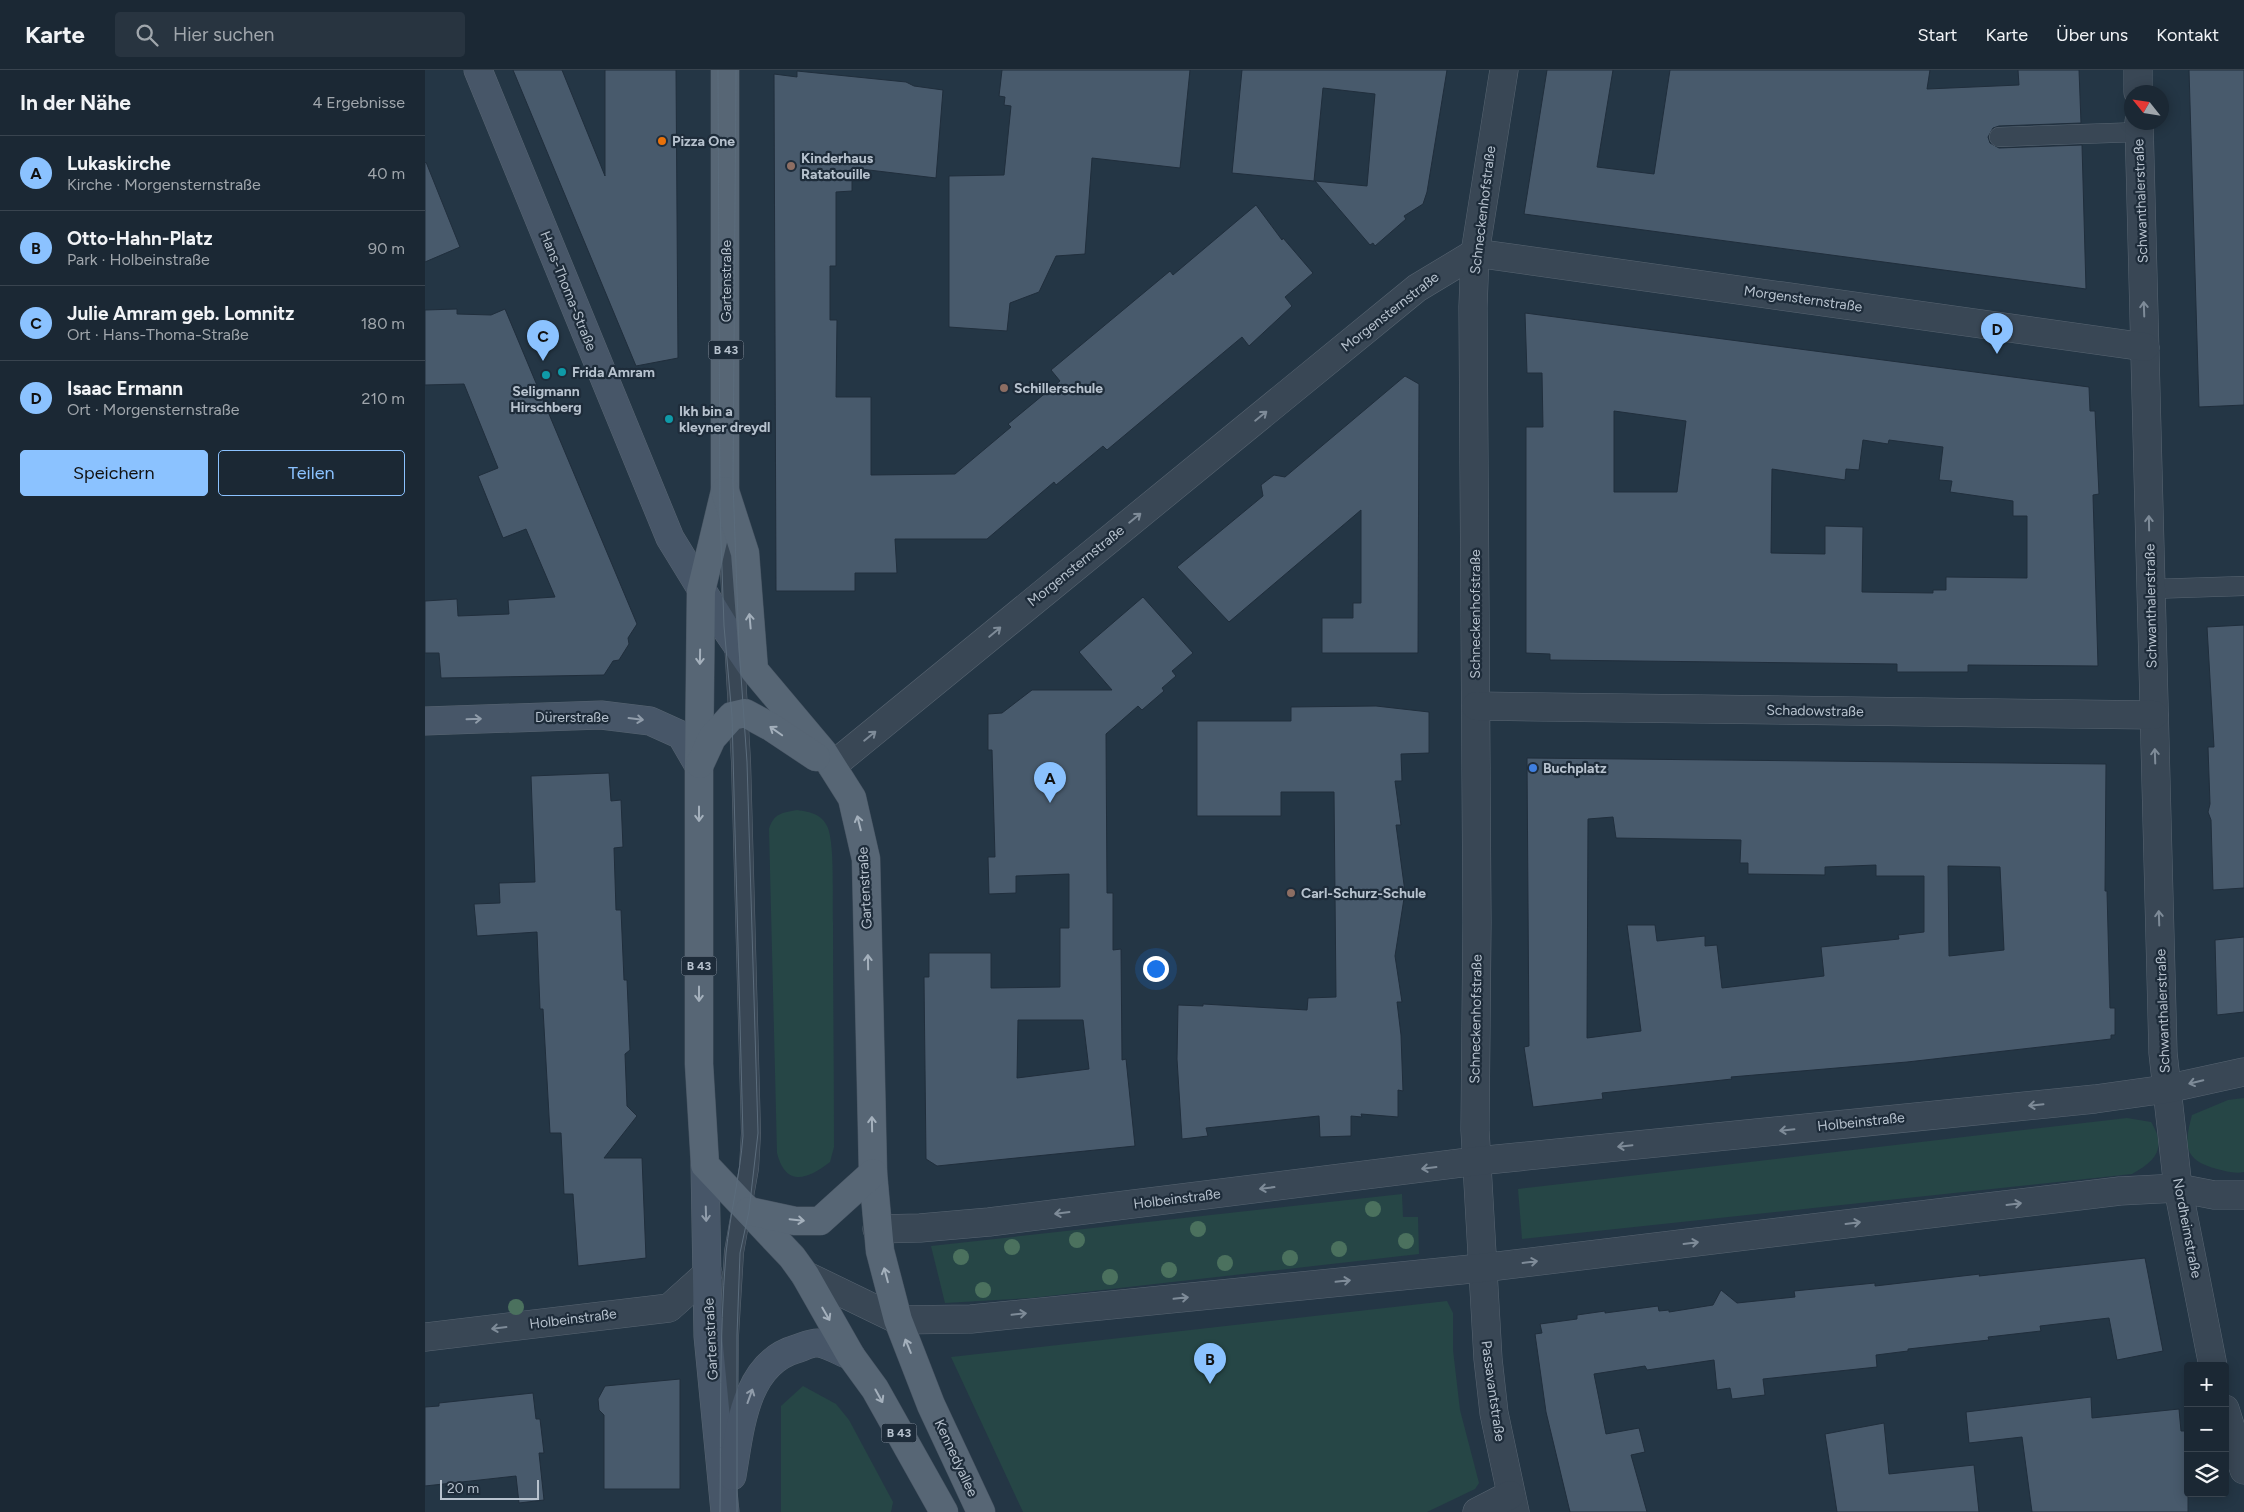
<!DOCTYPE html>
<html lang="de">
<meta charset="utf-8">
<style>
body{margin:0;font-family:Figtree,sans-serif;background:#283440;color:#f1f3f6}
.controls{position:absolute;right:15px;bottom:15px;display:grid;overflow:hidden;border-radius:5px;box-shadow:0 2px 12px #0003}
.controls button{width:45px;height:45px;display:grid;place-items:center;padding:0;border:0;border-bottom:1px solid #39444f;background:#1b2834;color:#f1f3f6;font:25px sans-serif}
.compass{position:absolute;left:1699px;top:15px;width:45px;height:45px;border-radius:50%;background:#1b2834;box-shadow:0 2px 12px #0003;rotate:300deg}
.scale{position:absolute;left:15px;bottom:12px;width:99px;box-sizing:border-box;padding-left:5px;border:2px solid #b7c2ce;border-top:0;font-size:14px;line-height:18px;white-space:nowrap;color:#b7c2ce;-webkit-text-stroke:4px #1e2c3a;paint-order:stroke}
.you{position:absolute;left:730px;top:898px;width:18px;height:18px;margin:-12px;border:4px solid #fff;border-radius:50%;background:#1a73e8;box-shadow:0 0 0 8px #1a73e833}
.badge{display:grid;place-items:center;width:32px;height:32px;border-radius:50%;background:#8bc2ff;color:#111;font-size:16px;font-weight:700}
.pin{position:absolute;translate:-50% -41px;filter:drop-shadow(0 1px 2px #0008)}
.pin::after{content:'';position:absolute;top:26px;width:18px;height:15px;background:inherit;clip-path:polygon(0 0,100% 0,50% 100%)}
.list{margin:0;padding:0;list-style:none}
h2{display:flex;justify-content:space-between;align-items:center;height:65px;margin:0;padding:0 20px;font-size:21px}
h2 small{font-size:16px;font-weight:400;color:#a0a6ac}
.list li{display:grid;grid-template-columns:32px 1fr auto;gap:15px;align-items:center;box-sizing:border-box;height:75px;padding:0 20px;border-top:1px solid #39444f}
.list b{display:block;font-size:19px;white-space:nowrap}
.list p{margin:0;font-size:16px;white-space:nowrap;color:#a0a6ac}
.list em{font-size:16px;font-style:normal;color:#a0a6ac}
.actions{display:flex;gap:10px;padding:15px 20px}
.actions a{flex:1;padding:11px 0;border:1px solid #8bc2ff;border-radius:5px;text-align:center;font-size:18px;color:#8bc2ff}
.actions .main{background:#8bc2ff;color:#111}
.icon{flex:none;width:28px;height:28px;fill:none;stroke:currentColor;stroke-width:2;stroke-linecap:round;stroke-linejoin:round}
.map{position:relative;flex:none;width:1819px;height:1442px;overflow:hidden}
header{display:flex;align-items:center;gap:30px;box-sizing:border-box;height:70px;padding:0 25px;background:#1b2834;border-bottom:1px solid #39444f}
header strong{font-size:24px}
nav{display:flex;gap:28px;margin-inline-start:auto;font-size:18px}
.search{width:350px;height:45px;background:#283440;display:flex;align-items:center;gap:12px;box-sizing:border-box;padding:0 18px;border-radius:5px;color:#a0a6ac;font-size:19px}
main{display:flex}
aside{flex:1;background:#1b2834}
.map>svg:first-child{display:block}
.green{fill:#264646}
.building{fill:#485a6c;stroke:#202e3c;fill-rule:evenodd}
.lines{fill:none;stroke-linecap:round;stroke-linejoin:round}
.lane-casing{stroke:#586572;stroke-width:20}
.street-casing{stroke:#586572;stroke-width:29}
.secondary-casing{stroke:#586572;stroke-width:29}
.primary-casing{stroke:#465361;stroke-width:29}
.lane{stroke:#394755;stroke-width:19}
.street{stroke:#394755;stroke-width:28}
.secondary{stroke:#475668;stroke-width:28}
.primary{stroke:#576675;stroke-width:28}
.tram{stroke:#5b6c7c;stroke-width:1}
.tree{fill:#4b715e}
.oneway{stroke:#7e8b98}
.oneway2{stroke:#a4b0bc}
.oneway3{stroke:#909caa}
.food-dot{fill:#e8710a;stroke:#1e2c3a;stroke-width:2}
.education-dot{fill:#8d6e63;stroke:#1e2c3a;stroke-width:2}
.culture-dot{fill:#0f9aa8;stroke:#1e2c3a;stroke-width:2}
.shop-dot{fill:#3f7fe0;stroke:#1e2c3a;stroke-width:2}
.labels{text-anchor:middle;dominant-baseline:central;stroke-width:4.5;stroke-linejoin:round;paint-order:stroke}
.shield{fill:#1e2c3a;stroke:#8995a2;stroke-width:1}
.shield-label{font-size:12px;font-weight:bold;fill:#b7c2ce}
.poi-label{font-size:14px;font-weight:bold;fill:#b7c2ce;stroke:#1e2c3a;text-anchor:start}
.street-label{font-size:14px;fill:#b7c2ce;stroke:#1e2c3a}
</style>
<header>
<strong>Karte</strong>
<div class="search"><svg class="icon" aria-label="search" viewBox="0 0 24 24"><circle cx="10" cy="10" r="6"/><path d="M15 15l6 6"/></svg>Hier suchen</div>
<nav><a>Start</a><a>Karte</a><a>Über uns</a><a>Kontakt</a></nav>
</header>
<main>
<aside>
<h2>In der Nähe<small>4 Ergebnisse</small></h2>
<ul class="list">
<li><span class="badge">A</span><div><b>Lukaskirche</b><p>Kirche · Morgensternstraße</p></div><em>40 m</em></li>
<li><span class="badge">B</span><div><b>Otto-Hahn-Platz</b><p>Park · Holbeinstraße</p></div><em>90 m</em></li>
<li><span class="badge">C</span><div><b>Julie Amram geb. Lomnitz</b><p>Ort · Hans-Thoma-Straße</p></div><em>180 m</em></li>
<li><span class="badge">D</span><div><b>Isaac Ermann</b><p>Ort · Morgensternstraße</p></div><em>210 m</em></li>
</ul>
<div class="actions"><a class="main">Speichern</a><a>Teilen</a></div>
</aside>
<div class="map">
<svg width="1819" height="1442" viewBox="0 0 1819 1442">
<rect width="100%" height="100%" fill="#243645"/>
<g class="green">
<path d="M372,740C386,742 397,744 403,758C410,778 407,830 408,853C408,927 409,1002 409,1077L405,1092C383,1109 361,1118 352,1083L344,759C349,743 357,743 372,740Z"/>
<path d="M1819,1028V1102C1809,1104 1801,1101 1792,1099C1758,1090 1759,1075 1767,1045L1803,1030Z"/>
<path d="M1702,1048L1726,1052C1742,1078 1731,1091 1707,1104L1097,1169L1093,1119Z"/>
<polygon points="977,1124 978,1147 993,1147 994,1184 606,1228 520,1233 506,1176"/>
<polygon points="1022,1231 1028,1243 1028,1280 1035,1340 1054,1413 1050,1419 1002,1442 598,1442 526,1287"/>
<polygon points="378,1316 411,1334 424,1350 468,1432 466,1442 356,1442 356,1336"/>
</g>
<g class="building">
<polygon points="88,0 137,0 180,106 180,0 251,0 253,288 211,296"/>
<polygon points="577,0 765,0 755,98 667,88 660,184 631,186 614,222 585,233 582,261 524,257 524,106 579,105 586,36 579,35 580,27 574,26"/>
<polygon points="817,0 1022,0 1002,122 998,134 979,146 981,149 950,176 948,173 945,175 890,111 942,116 950,24 898,18 889,111 807,103"/>
<polygon points="1122,0 1188,0 1172,97 1229,104 1245,0 1505,0 1502,19 1594,15 1593,0 1654,0 1656,53 1574,56 1568,58 1563,67 1565,73 1574,78 1657,75 1661,219 1099,144"/>
<polygon points="1764,0 1819,0 1819,335 1774,337"/>
<polygon points="372,1 481,12 489,16 518,20 511,108 427,98 427,121 411,122 411,196 405,196 405,250 412,250 411,327 446,327 446,405 530,404 586,357 583,354 635,311 626,300 745,201 748,205 831,135 857,170 858,168 888,203 860,227 867,236 824,276 817,267 682,380 678,376 631,415 629,412 562,469 470,469 472,503 430,503 430,521 351,521 349,4 372,7"/>
<polygon points="1,92 35,177 0,192 0,93"/>
<polygon points="32,239 32,244 66,245 80,239 212,554 203,568 204,574 194,590 188,591 179,605 16,608 14,583 0,583 0,531 32,529 33,546 84,544 83,530 130,527 101,459 78,468 53,406 73,398 39,314 0,315 0,240"/>
<path d="M1100,243L1664,317L1665,341H1670L1674,424L1668,425L1673,596L1543,595V602H1472V594L1125,590V584L1101,583V357H1118L1117,303H1102ZM1189,341L1261,351L1252,422H1189ZM1438,370L1463,374L1464,370L1518,377L1514,410L1527,411L1525,422L1588,431V446H1602V508L1521,507V520H1508V523L1437,522L1438,457L1400,456V484L1346,483L1347,399L1420,410L1421,399L1434,400Z"/>
<polygon points="980,306 994,314 993,583 897,583 897,548 928,548 928,533 936,533 936,440 804,552 752,497 838,426 836,415 849,405 860,407"/>
<path d="M718,527L768,583L747,601L751,606L737,618L739,621L717,640L713,636L681,664L682,823H688V880L696,879L697,990L701,989L710,1076L512,1096L501,1089L499,907H504V883H566V918L635,917V858H644V804L591,806V823L564,824L563,787H570L567,680H563V644L577,643L607,620H687L654,582ZM593,950H658L664,999L592,1008Z"/>
<polygon points="1819,555 1819,818 1788,820 1786,750 1783,742 1785,734 1783,677 1789,677 1782,557"/>
<polygon points="951,636 1004,642 1004,683 976,684 977,711 970,711 976,755 971,755 980,822 970,886 977,932 972,932 976,965 978,1021 973,1020 973,1047 936,1044 937,1047 926,1046 926,1066 895,1067 894,1046 781,1058 783,1066 757,1069 752,989 753,935 778,936 778,934 882,940 883,928 911,927 909,722 856,722 856,746 772,746 772,651 866,651 866,637"/>
<path d="M1102,688L1681,694L1680,821H1682L1685,938H1690V965H1686V969L1482,992L1306,1007L1307,1009L1177,1023L1178,1029L1108,1037L1099,977L1104,976ZM1188,747L1191,768L1316,770L1315,793H1323V804L1400,805V797L1451,795V806H1499V862L1473,865L1474,869L1396,877L1399,906L1297,918L1292,875L1280,876V866L1232,871L1230,855H1202L1216,961L1162,968L1163,749ZM1523,796L1575,797L1579,880L1524,886Z"/>
<polygon points="184,703 186,731 196,730 198,777 189,778 191,840 196,840 199,910 202,910 205,980 200,984 202,1036 212,1046 179,1088 217,1088 221,1188 153,1196 148,1124 139,1124 136,1063 125,1063 118,939 115,939 112,862 52,866 49,834 75,833 74,813 110,812 106,706"/>
<polygon points="1819,867 1819,942 1792,945 1790,870"/>
<polygon points="1720,1188 1738,1281 1692,1290 1684,1248 1615,1256 1616,1261 1563,1267 1564,1270 1483,1279 1483,1281 1451,1285 1452,1297 1338,1309 1340,1325 1307,1329 1305,1318 1292,1320 1289,1290 1222,1300 1220,1296 1169,1304 1181,1364 1214,1358 1220,1382 1206,1385 1222,1442 1145,1442 1121,1342 1110,1264 1117,1263 1115,1254 1152,1249 1152,1245 1180,1241 1180,1243 1233,1236 1234,1241 1244,1240 1244,1242 1288,1235 1296,1220 1312,1233 1370,1227 1369,1221 1450,1213 1450,1216 1555,1204 1554,1206"/>
<polygon points="255,1309 255,1419 179,1419 179,1345 174,1340 173,1329 180,1316"/>
<polygon points="108,1323 111,1349 115,1349 119,1383 114,1383 119,1430 94,1433 91,1406 0,1416 0,1337 14,1336 14,1333"/>
<polygon points="1666,1327 1667,1348 1754,1339 1756,1361 1763,1361 1763,1442 1607,1442 1597,1367 1544,1373 1541,1342"/>
<polygon points="1459,1353 1464,1404 1549,1395 1554,1442 1412,1442 1400,1364"/>
</g>
<g class="lines">
<g class="lane-casing">
<g id="lane">
<polyline points="1574,67 1714,62"/>
<polyline points="302,450 316,692 326,1063 324,1098 309,1182 304,1265 303,1358"/>
<polyline points="1726,519 1819,516"/>
</g>
</g>
<g class="street-casing">
<g id="street">
<polyline points="1079,0 1050,183 1048,237 1052,852 1050,1060 1063,1289 1069,1343 1090,1442"/>
<polyline points="1713,0 1713,22"/>
<polyline points="1714,52 1738,983 1753,1118 1788,1296"/>
<polyline points="1051,636 1729,645"/>
<polyline points="407,696 992,218 1050,183 1720,277"/>
<polyline points="452,1159 495,1158 564,1152 1052,1091 1670,1029 1741,1019 1819,1002"/>
<polyline points="380,1205 473,1250 546,1249 1056,1198 1695,1121 1753,1118 1789,1125 1819,1125"/>
<polyline points="0,1267 244,1238 283,1203"/>
<polyline points="1800,1339 1819,1400"/>
<polyline points="1052,1442 1085,1425"/>
</g>
</g>
<g class="secondary-casing">
<g id="secondary">
<polyline points="53,0 245,468 299,556 329,600"/>
<polyline points="0,651 176,645 225,651 256,665 274,696"/>
<polyline points="280,1095 283,1266 300,1442"/>
<path d="M307,1406C315,1361 319,1294 371,1279C378,1277 387,1272 394,1273C405,1275 416,1282 426,1286"/>
</g>
</g>
<g class="primary-casing">
<g id="primary">
<polyline points="300,0 300,421 276,521 274,696 274,994 280,1095 367,1187 380,1205 426,1286 450,1319 519,1442"/>
<polyline points="300,421 320,483 329,600 398,682 427,728 441,789 448,1103 455,1181 473,1250 506,1335 556,1442"/>
<polyline points="275,694 287,668 307,646 320,643 346,657 391,687"/>
<polyline points="324,1141 370,1151 395,1151 448,1103"/>
</g>
</g>
<use href="#lane" class="lane"/>
<use href="#street" class="street"/>
<use href="#secondary" class="secondary"/>
<use href="#primary" class="primary"/>
<g class="tram">
<path d="M293,0L295,442L299,556L307,646L318,1066C315,1106 305,1144 301,1183C294,1269 296,1356 295,1442"/>
<polyline points="311,0 308,413 314,577 322,692 333,1063 324,1141 315,1183 312,1265 312,1442"/>
</g>
</g>
<g class="tree">
<circle cx="948" cy="1139" r="8"/>
<circle cx="773" cy="1159" r="8"/>
<circle cx="652" cy="1170" r="8"/>
<circle cx="981" cy="1171" r="8"/>
<circle cx="587" cy="1177" r="8"/>
<circle cx="914" cy="1179" r="8"/>
<circle cx="536" cy="1187" r="8"/>
<circle cx="865" cy="1188" r="8"/>
<circle cx="800" cy="1193" r="8"/>
<circle cx="744" cy="1200" r="8"/>
<circle cx="685" cy="1207" r="8"/>
<circle cx="558" cy="1220" r="8"/>
<circle cx="91" cy="1237" r="8"/>
</g>
<defs><path id="oneway-shaft" d="M-6 0H5M1.5-3L5.5 0L1.5 3" fill="none" stroke-width="1.6" stroke-linecap="round" stroke-linejoin="round" transform="scale(1.25)"/></defs>
<g class="oneway">
<use href="#oneway-shaft" transform="translate(1719 239) rotate(-92)"/>
<use href="#oneway-shaft" transform="translate(836 346) rotate(-39)"/>
<use href="#oneway-shaft" transform="translate(710 448) rotate(-39)"/>
<use href="#oneway-shaft" transform="translate(1724 453) rotate(-91)"/>
<use href="#oneway-shaft" transform="translate(570 562) rotate(-40)"/>
<use href="#oneway-shaft" transform="translate(445 666) rotate(-39)"/>
<use href="#oneway-shaft" transform="translate(1730 686) rotate(-92)"/>
<use href="#oneway-shaft" transform="translate(1734 848) rotate(-92)"/>
<use href="#oneway-shaft" transform="translate(1771 1012) rotate(167)"/>
<use href="#oneway-shaft" transform="translate(1611 1035) rotate(174)"/>
<use href="#oneway-shaft" transform="translate(1362 1060) rotate(174)"/>
<use href="#oneway-shaft" transform="translate(1200 1076) rotate(174)"/>
<use href="#oneway-shaft" transform="translate(1004 1098) rotate(173)"/>
<use href="#oneway-shaft" transform="translate(842 1118) rotate(173)"/>
<use href="#oneway-shaft" transform="translate(1589 1134) rotate(-7)"/>
<use href="#oneway-shaft" transform="translate(637 1143) rotate(173)"/>
<use href="#oneway-shaft" transform="translate(1428 1153) rotate(-7)"/>
<use href="#oneway-shaft" transform="translate(1266 1173) rotate(-7)"/>
<use href="#oneway-shaft" transform="translate(1105 1192) rotate(-7)"/>
<use href="#oneway-shaft" transform="translate(918 1211) rotate(-6)"/>
<use href="#oneway-shaft" transform="translate(756 1228) rotate(-6)"/>
<use href="#oneway-shaft" transform="translate(594 1244) rotate(-6)"/>
<use href="#oneway-shaft" transform="translate(74 1258) rotate(173)"/>
</g>
<g class="oneway2">
<use href="#oneway-shaft" transform="translate(325 551) rotate(-95)"/>
<use href="#oneway-shaft" transform="translate(275 587) rotate(91)"/>
<use href="#oneway-shaft" transform="translate(351 661) rotate(-145)"/>
<use href="#oneway-shaft" transform="translate(274 744) rotate(90)"/>
<use href="#oneway-shaft" transform="translate(434 753) rotate(-104)"/>
<use href="#oneway-shaft" transform="translate(443 892) rotate(-91)"/>
<use href="#oneway-shaft" transform="translate(274 924) rotate(90)"/>
<use href="#oneway-shaft" transform="translate(447 1054) rotate(-91)"/>
<use href="#oneway-shaft" transform="translate(372 1150) rotate(6)"/>
<use href="#oneway-shaft" transform="translate(461 1205) rotate(-105)"/>
<use href="#oneway-shaft" transform="translate(401 1244) rotate(60)"/>
<use href="#oneway-shaft" transform="translate(483 1276) rotate(-112)"/>
<use href="#oneway-shaft" transform="translate(454 1326) rotate(61)"/>
</g>
<g class="oneway3">
<use href="#oneway-shaft" transform="translate(49 649) rotate(-2)"/>
<use href="#oneway-shaft" transform="translate(211 649) rotate(7)"/>
<use href="#oneway-shaft" transform="translate(281 1144) rotate(88)"/>
<use href="#oneway-shaft" transform="translate(325 1326) rotate(-70)"/>
</g>
<circle class="food-dot" cx="237" cy="71" r="5"/>
<g class="education-dot">
<circle cx="366" cy="96" r="5"/>
<circle cx="579" cy="318" r="5"/>
<circle cx="866" cy="823" r="5"/>
</g>
<g class="culture-dot">
<circle cx="137" cy="302" r="5"/>
<circle cx="121" cy="305" r="5"/>
<circle cx="244" cy="349" r="5"/>
</g>
<circle class="shop-dot" cx="1108" cy="698" r="5"/>
<g class="labels">
<g class="shield">
<rect x="283.5" y="270.5" width="35" height="19" rx="4"/>
<rect x="256.5" y="886.5" width="35" height="19" rx="4"/>
<rect x="456.5" y="1353.5" width="35" height="19" rx="4"/>
</g>
<g class="shield-label">
<text x="301" y="280">B 43</text>
<text x="274" y="896">B 43</text>
<text x="474" y="1363">B 43</text>
</g>
<g class="poi-label">
<text x="247" y="71">Pizza One</text>
<text x="376" y="88">Kinderhaus<tspan x="376" dy="16">Ratatouille</tspan></text>
<text x="147" y="302">Frida Amram</text>
<text x="589" y="318">Schillerschule</text>
<text x="121" y="321" text-anchor="middle">Seligmann<tspan x="121" dy="16">Hirschberg</tspan></text>
<text x="254" y="341">Ikh bin a<tspan x="254" dy="16">kleyner dreydl</tspan></text>
<text x="1118" y="698">Buchplatz</text>
<text x="876" y="823">Carl-Schurz-Schule</text>
</g>
<g class="street-label">
<text transform="translate(1716 131) rotate(-92)">Schwanthalerstraße</text>
<text transform="translate(1058 140) rotate(-83)">Schneckenhofstraße</text>
<text transform="translate(301 211) rotate(-90)">Gartenstraße</text>
<text transform="translate(143 221) rotate(68)">Hans-Thoma-Straße</text>
<text transform="translate(1378 229) rotate(8)">Morgensternstraße</text>
<text transform="translate(965 242) rotate(-38)">Morgensternstraße</text>
<text transform="translate(651 496) rotate(-39)">Morgensternstraße</text>
<text transform="translate(1726 536) rotate(-91)">Schwanthalerstraße</text>
<text transform="translate(1050 544) rotate(-90)">Schneckenhofstraße</text>
<text transform="translate(1390 641) rotate(1)">Schadowstraße</text>
<text x="147" y="647">Dürerstraße</text>
<text transform="translate(440 818) rotate(-93)">Gartenstraße</text>
<text transform="translate(1738 941) rotate(-92)">Schwanthalerstraße</text>
<text transform="translate(1051 949) rotate(-89)">Schneckenhofstraße</text>
<text transform="translate(1436 1052) rotate(-6)">Holbeinstraße</text>
<text transform="translate(752 1129) rotate(-7)">Holbeinstraße</text>
<text transform="translate(1762 1158) rotate(79)">Nordheimstraße</text>
<text transform="translate(148 1249) rotate(-7)">Holbeinstraße</text>
<text transform="translate(286 1269) rotate(-93)">Gartenstraße</text>
<text transform="translate(1068 1321) rotate(82)">Passavantstraße</text>
<text transform="translate(531 1388) rotate(65)">Kennedyallee</text>
</g>
</g>
</svg>
<div class="controls">
<button>+</button>
<button>−</button>
<button><svg class="icon" aria-label="layers" viewBox="0 0 24 24"><path d="M12 4l9 5-9 5-9-5zM3 14l9 5 9-5"/></svg></button>
</div>
<svg class="compass" viewBox="-18 -18 36 36"><path d="M0-13l5 13h-10z" fill="#e53935"/><path d="M0 13l5-13h-10z" fill="#a0a6ac"/></svg>
<div class="scale">20 m</div>
<div class="you"></div>
<div class="pin badge" style="left:625px;top:733px">A</div>
<div class="pin badge" style="left:785px;top:1314px">B</div>
<div class="pin badge" style="left:118px;top:291px">C</div>
<div class="pin badge" style="left:1572px;top:284px">D</div>
</div>
</main>
